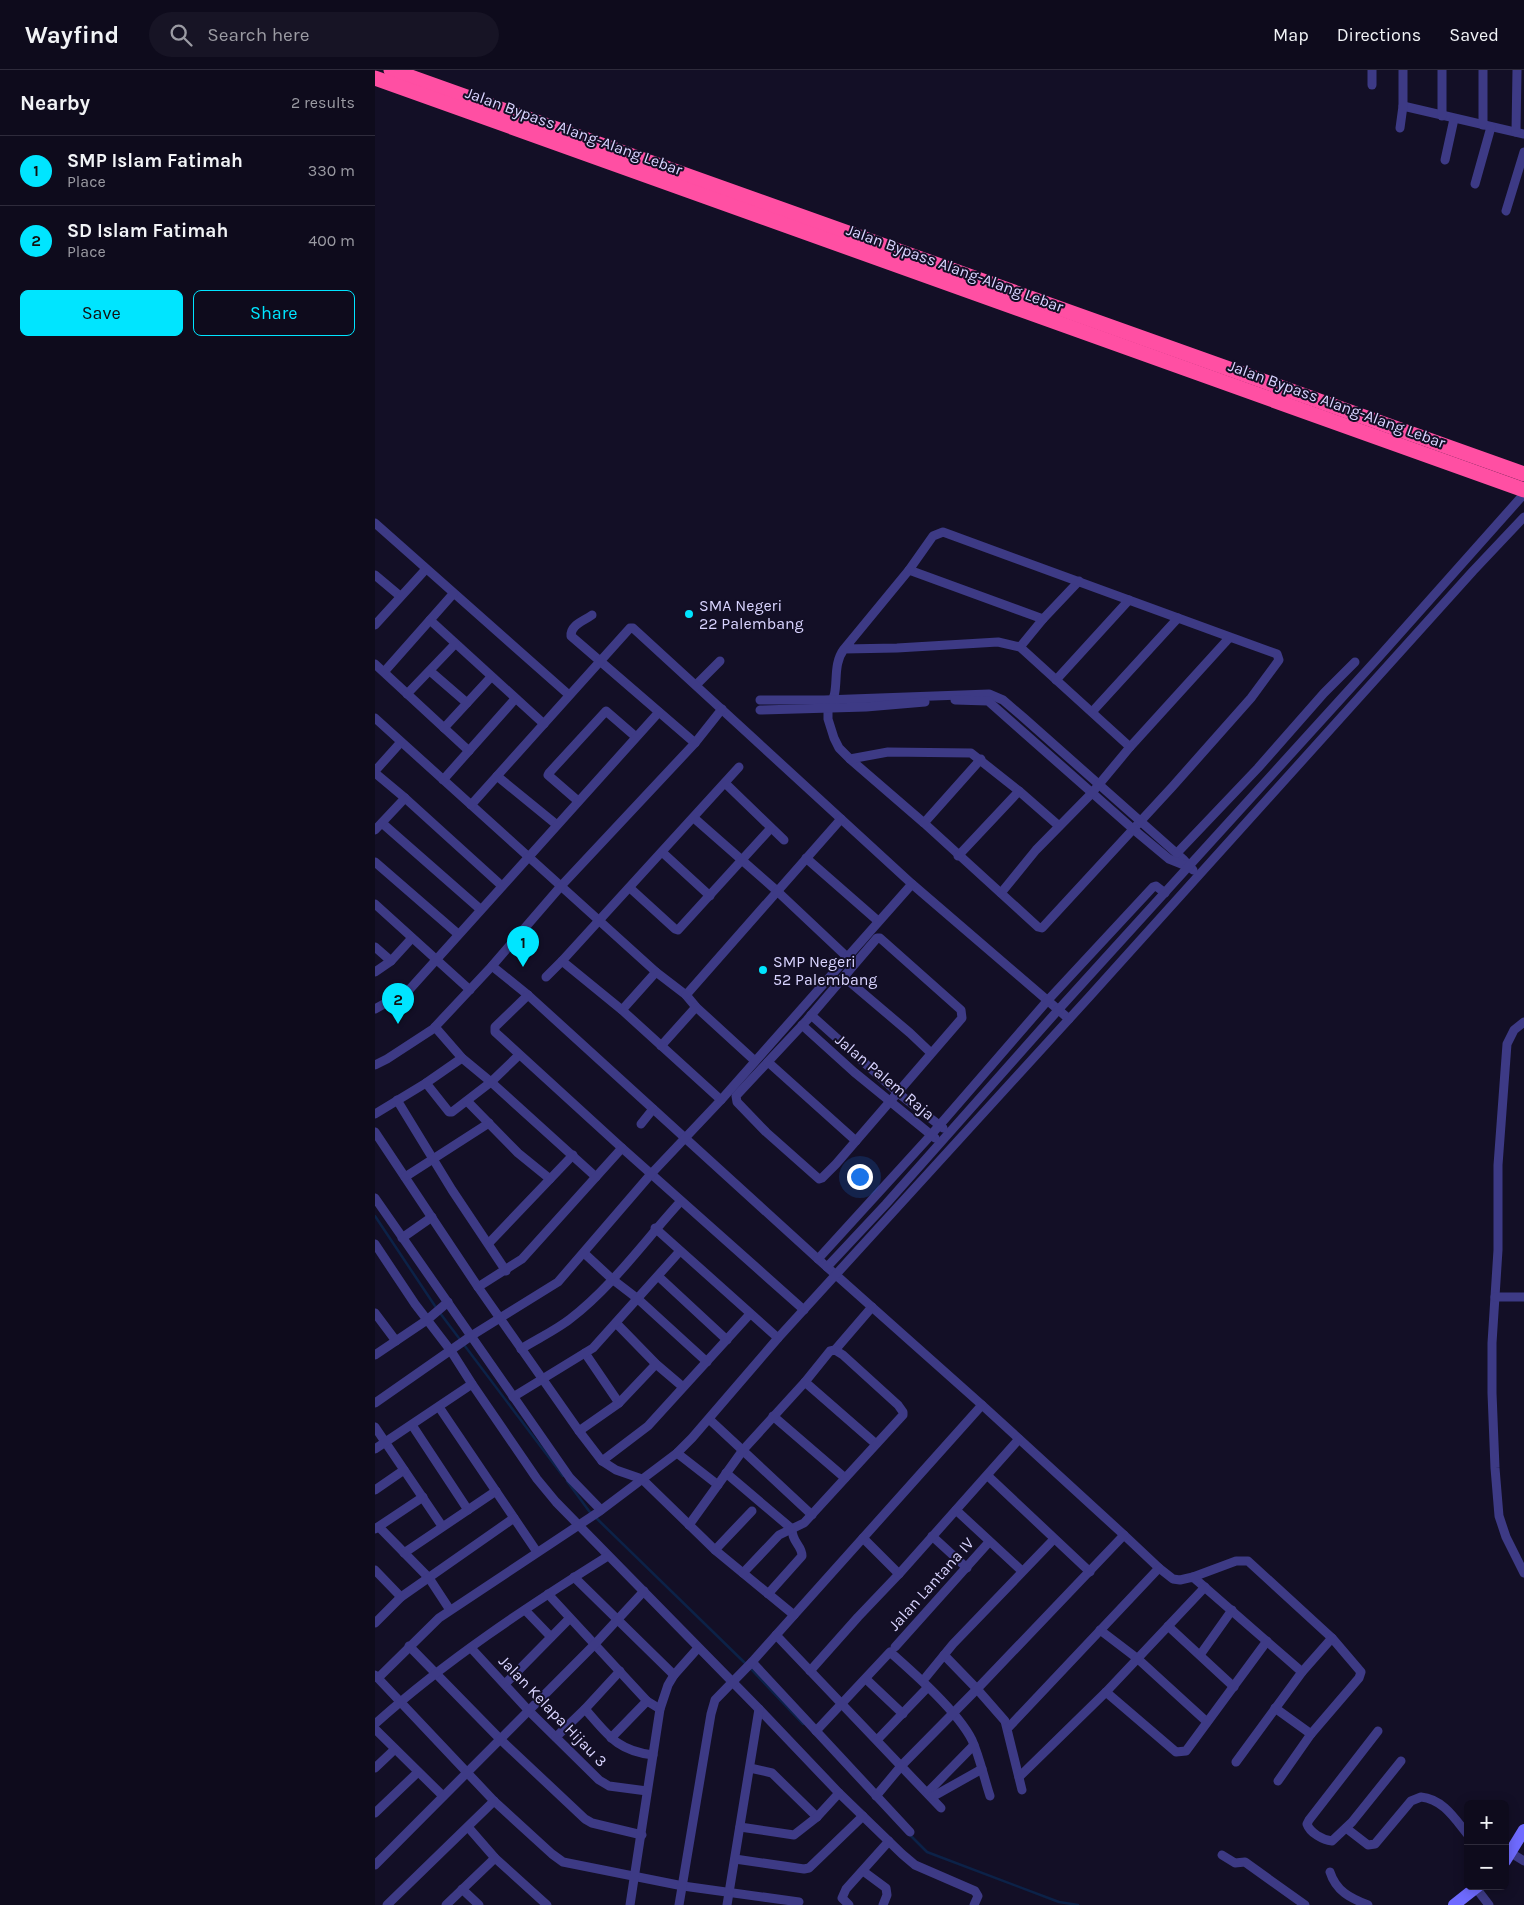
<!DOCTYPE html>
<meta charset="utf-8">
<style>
body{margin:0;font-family:Karla,sans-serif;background:#171425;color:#f1f3f6}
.controls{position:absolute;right:15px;bottom:15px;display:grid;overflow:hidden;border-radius:8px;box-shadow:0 2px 12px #0003}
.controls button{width:45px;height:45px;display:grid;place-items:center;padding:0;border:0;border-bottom:1px solid #2e2b3b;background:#0e0b1c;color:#f1f3f6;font:25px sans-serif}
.you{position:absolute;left:484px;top:1106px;width:18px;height:18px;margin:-12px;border:4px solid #fff;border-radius:50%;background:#1a73e8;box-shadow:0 0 0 8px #1a73e833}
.badge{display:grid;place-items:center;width:32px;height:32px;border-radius:50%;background:#00e5ff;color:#111;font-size:16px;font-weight:700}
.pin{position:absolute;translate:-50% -41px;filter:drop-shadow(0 1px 2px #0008)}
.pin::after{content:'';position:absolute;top:26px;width:18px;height:15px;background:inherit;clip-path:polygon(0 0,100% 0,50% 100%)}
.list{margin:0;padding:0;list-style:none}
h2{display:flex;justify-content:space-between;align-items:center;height:65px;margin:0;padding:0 20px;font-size:21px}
h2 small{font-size:16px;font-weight:400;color:#9b9ba3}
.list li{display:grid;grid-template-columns:32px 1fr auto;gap:15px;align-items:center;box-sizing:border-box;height:70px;padding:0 20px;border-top:1px solid #2e2b3b}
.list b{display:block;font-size:19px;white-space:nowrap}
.list p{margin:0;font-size:16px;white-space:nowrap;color:#9b9ba3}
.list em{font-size:16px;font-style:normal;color:#9b9ba3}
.actions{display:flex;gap:10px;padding:15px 20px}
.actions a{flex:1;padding:11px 0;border:1px solid #00e5ff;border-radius:8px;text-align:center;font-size:18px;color:#00e5ff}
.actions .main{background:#00e5ff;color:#111}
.icon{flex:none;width:28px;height:28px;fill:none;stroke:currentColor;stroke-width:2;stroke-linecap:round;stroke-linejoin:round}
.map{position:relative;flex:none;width:1149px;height:1835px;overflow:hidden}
header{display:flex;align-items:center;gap:30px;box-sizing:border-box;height:70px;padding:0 25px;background:#0e0b1c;border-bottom:1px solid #2e2b3b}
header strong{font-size:24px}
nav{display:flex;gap:28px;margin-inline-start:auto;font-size:18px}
.search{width:350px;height:45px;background:#171425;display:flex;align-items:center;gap:12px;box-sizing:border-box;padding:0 18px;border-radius:28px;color:#9b9ba3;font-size:19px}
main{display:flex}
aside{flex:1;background:#0e0b1c}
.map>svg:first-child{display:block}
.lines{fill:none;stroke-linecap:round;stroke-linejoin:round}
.stream{stroke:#0c2248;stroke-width:2.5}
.street{stroke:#3d3a85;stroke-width:9}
.secondary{stroke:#6f6bff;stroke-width:12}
.highway{stroke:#ff4fa3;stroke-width:15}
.poi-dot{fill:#00e5ff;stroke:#130f26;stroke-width:2}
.labels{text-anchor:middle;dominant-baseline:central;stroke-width:4;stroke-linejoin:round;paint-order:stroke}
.street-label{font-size:16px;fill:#d9d4ff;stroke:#130f26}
.poi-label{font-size:16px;fill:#d9d4ff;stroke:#130f26;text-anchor:start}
</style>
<header>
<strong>Wayfind</strong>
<div class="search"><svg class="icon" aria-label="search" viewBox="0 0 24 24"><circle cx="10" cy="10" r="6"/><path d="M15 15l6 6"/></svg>Search here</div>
<nav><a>Map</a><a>Directions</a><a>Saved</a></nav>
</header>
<main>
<aside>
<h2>Nearby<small>2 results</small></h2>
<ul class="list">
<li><span class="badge">1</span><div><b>SMP Islam Fatimah</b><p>Place</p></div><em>330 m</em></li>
<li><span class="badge">2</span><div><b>SD Islam Fatimah</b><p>Place</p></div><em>400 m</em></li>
</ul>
<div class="actions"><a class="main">Save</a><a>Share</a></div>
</aside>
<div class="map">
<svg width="1149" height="1835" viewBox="0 0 1149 1835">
<rect width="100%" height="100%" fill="#130f26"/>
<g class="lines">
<g class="stream">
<polyline points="0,1146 62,1239"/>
<polyline points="65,1243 188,1406"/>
<polyline points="192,1411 214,1441 371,1594"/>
<polyline points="375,1598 428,1654"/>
<polyline points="534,1764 552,1782 684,1832 703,1835"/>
</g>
<g class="street">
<polyline points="997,15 997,0"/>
<polyline points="1028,36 1149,64"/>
<polyline points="1067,46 1067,0"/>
<polyline points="1108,55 1108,0"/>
<polyline points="1025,58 1028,36 1028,0"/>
<polyline points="1141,62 1142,0"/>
<polyline points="1070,90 1079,49"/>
<polyline points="1100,114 1116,57"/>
<polyline points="1131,141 1149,82"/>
<polyline points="0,453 194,625"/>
<polyline points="534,500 668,549 704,511"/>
<polyline points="0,505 25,526"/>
<path d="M217,545C209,551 195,555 196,566L320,673"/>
<polyline points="55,550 169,654"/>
<polyline points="0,555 51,499"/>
<polyline points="645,577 668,549"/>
<path d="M469,579L522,578L623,572L645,577L755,677L855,567L568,462L558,466L534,500L469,579C455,598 467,621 453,638V649L459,668L464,678L475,689L549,753L663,857L667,858L798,716L876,628L904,590L902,584L855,567"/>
<polyline points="0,594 94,681"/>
<polyline points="55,601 92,633"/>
<polyline points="9,602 78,524"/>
<polyline points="681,610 754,530"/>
<polyline points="321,615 345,591"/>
<polyline points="32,624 80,574"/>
<polyline points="385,630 449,630 614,624 628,630 649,648 808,789 818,800"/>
<polyline points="580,630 613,631 758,759 794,789 814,797"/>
<polyline points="385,640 491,637 550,632"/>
<polyline points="717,642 803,548"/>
<polyline points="0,648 281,902 311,925 321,937 380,991"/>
<polyline points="69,658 116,607"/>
<polyline points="475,689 513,682 596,683 644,721 684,756"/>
<polyline points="0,701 26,672"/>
<polyline points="0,703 30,728 127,816"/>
<polyline points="122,706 182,755"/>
<polyline points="68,710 140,629"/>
<polyline points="350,713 409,770"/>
<polyline points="203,731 173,705 174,703 231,641 261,667"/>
<polyline points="96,735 255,558 258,558 537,814 694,949"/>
<polyline points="319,748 402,821 471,886"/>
<polyline points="7,753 105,839"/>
<polyline points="549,753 606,689"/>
<polyline points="0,760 30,728"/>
<polyline points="287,782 335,826"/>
<polyline points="802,783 883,698 949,623 980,592"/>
<polyline points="583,786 644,721"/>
<polyline points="431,788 503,851"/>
<polyline points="0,792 83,864"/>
<polyline points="255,818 300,859 303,860 396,758"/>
<polyline points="626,823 661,780 716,724 755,677"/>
<polyline points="0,834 95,920"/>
<polygon points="502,868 505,868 586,940 587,948 461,1094 447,1108 444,1109 391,1062 362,1032 361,1026 432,950"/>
<polyline points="0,877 16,891"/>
<polyline points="117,896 153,925 443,1189 607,1335 749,1465 784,1498 798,1509 805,1510 818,1507 927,1602"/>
<polyline points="0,902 16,891 37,868"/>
<polyline points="171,907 187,891"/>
<polyline points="469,907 535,963 556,983"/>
<polyline points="153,925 120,957 120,962 247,1078 429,1240"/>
<polyline points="311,925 466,749"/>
<polyline points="0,939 34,920 284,642"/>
<polyline points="247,940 281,902"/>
<polyline points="436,945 523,1023 568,1058"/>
<polyline points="1149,952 1139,960 1132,974 1123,1095 1123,1180 1117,1273 1117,1323 1120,1398 1124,1446 1131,1467 1149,1503"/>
<polyline points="427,955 479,1002 560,1068"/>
<polyline points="60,957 87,988 116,1012 221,1107"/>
<polyline points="286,976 321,937"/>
<polyline points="393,992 481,1071"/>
<polyline points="0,995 12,989 58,959 117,896 186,816 320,673 347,639"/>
<polyline points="51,1013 74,1042 77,1042 116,1012 144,985"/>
<polyline points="22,1030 77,1120 131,1201"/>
<polyline points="346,1030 247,940 187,891 364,697"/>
<polyline points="92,1031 143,1083 175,1109"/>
<polyline points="0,1044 51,1013 87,988"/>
<polyline points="266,1054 278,1039"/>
<polyline points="0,1062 103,1217 204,1361 227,1391 241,1400 267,1409 340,1480 419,1545"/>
<polyline points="30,1107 114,1053"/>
<polyline points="0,1128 195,1408 226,1440"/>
<polyline points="280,1158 403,1268"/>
<polyline points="27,1168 57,1147"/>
<polyline points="114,1173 198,1085"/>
<polyline points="0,1174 40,1234 76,1281 97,1314 162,1409 181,1432 384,1639 464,1723 527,1784 540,1795 600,1821 603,1826 599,1835"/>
<polyline points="209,1183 237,1209 263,1229 332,1292"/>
<polyline points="443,1189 556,1065 673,930 778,817 781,816 790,823"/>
<polyline points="452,1197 511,1134 684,939 1003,588 1149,424"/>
<polyline points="283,1206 352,1270"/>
<polyline points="103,1217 147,1189 247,1078"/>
<polyline points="1120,1227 1149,1227"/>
<polyline points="0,1243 21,1271"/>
<polyline points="241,1253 281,1294 308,1317"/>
<path d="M146,1279C162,1269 181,1260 195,1249C238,1216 270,1170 306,1131"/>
<polyline points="460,1280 497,1237"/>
<polyline points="210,1283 244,1333"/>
<polyline points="0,1285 52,1250 73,1232"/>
<polyline points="430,1312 501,1374"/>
<polyline points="138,1327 218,1278 305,1181"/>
<polyline points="0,1333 96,1266 183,1212 276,1104 346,1030 537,814"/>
<polyline points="64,1337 162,1482"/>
<polyline points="398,1346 470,1408"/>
<polyline points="334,1349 437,1445"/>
<polyline points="37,1355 93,1440"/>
<polyline points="0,1357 67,1456"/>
<polyline points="204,1361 244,1333 281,1294"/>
<polyline points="0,1379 97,1314"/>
<polyline points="302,1383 343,1415"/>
<polyline points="227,1391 273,1356 375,1244"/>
<path d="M351,1403L417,1459C417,1473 427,1475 427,1486L393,1524"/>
<polyline points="613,1406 715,1502"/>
<polyline points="0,1420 29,1400"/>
<polyline points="581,1440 647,1501"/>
<polyline points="314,1455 368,1380 430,1312 455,1281 460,1280 468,1285 523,1335 528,1342 528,1345 429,1453 404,1465 368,1503"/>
<polyline points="4,1457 54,1508 75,1540"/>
<polyline points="0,1459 48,1427"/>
<polyline points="557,1466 592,1498"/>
<polyline points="488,1468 524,1504"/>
<polyline points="340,1480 377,1441"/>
<polyline points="29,1483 121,1421"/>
<polyline points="0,1500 26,1527"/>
<polyline points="199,1507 299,1605"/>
<polyline points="818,1507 861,1491 873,1491 957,1568 986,1602 984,1608 936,1664 903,1711"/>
<polyline points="173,1524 272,1631 285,1639"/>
<polyline points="150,1540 176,1567"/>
<polyline points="0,1553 26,1527 139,1448"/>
<polyline points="793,1556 859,1617"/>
<polyline points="725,1560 763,1589 832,1652"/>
<polyline points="401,1565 566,1738"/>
<polyline points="34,1576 126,1670 210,1749 217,1753 267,1765"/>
<polyline points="520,1577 614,1472"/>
<polyline points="96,1578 154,1641 224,1710 234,1716 272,1721"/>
<polyline points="569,1585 602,1619 630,1651 647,1720"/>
<polyline points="825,1585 857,1540"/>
<polyline points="377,1592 535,1762"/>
<polyline points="435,1601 483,1547 524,1504 644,1369"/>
<polyline points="0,1605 119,1731 177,1784 188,1792 308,1816 424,1832"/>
<polyline points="551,1607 578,1574 679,1469"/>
<polyline points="3,1608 64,1548 225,1441 302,1383 317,1368 403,1268 715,926 1098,501 1149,447"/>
<polyline points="491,1609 528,1644"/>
<polyline points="130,1614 194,1549"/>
<polyline points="731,1622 801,1682 811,1681 892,1571"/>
<polyline points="900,1638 936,1664"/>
<path d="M210,1639C233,1665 242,1681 278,1685"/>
<path d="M0,1654C70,1591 153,1536 233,1486"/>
<polyline points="633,1658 784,1498"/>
<polyline points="0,1659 68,1726"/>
<path d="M441,1661L515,1582C540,1604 583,1642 597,1670C605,1688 609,1708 615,1726"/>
<path d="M1003,1661L934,1750L932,1754C935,1763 948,1770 957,1771L977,1752L1026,1691"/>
<polyline points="181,1667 210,1639 245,1601"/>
<polyline points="236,1668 272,1631"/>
<polyline points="502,1670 553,1617"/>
<polyline points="861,1692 927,1602 957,1568"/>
<polyline points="0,1698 20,1679"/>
<polyline points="375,1698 397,1703 442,1747"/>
<polyline points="644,1707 731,1622 830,1517"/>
<polyline points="553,1722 599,1675"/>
<polyline points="501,1726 527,1695 602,1619 749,1465"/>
<polyline points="557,1727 607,1699"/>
<polyline points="0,1743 43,1702"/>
<polyline points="93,1757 120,1788 172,1835"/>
<polyline points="365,1757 419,1765 442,1747 464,1723"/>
<path d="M971,1758L993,1775L1000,1774L1036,1731L1046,1727C1068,1729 1080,1749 1093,1765"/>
<polyline points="1136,1783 1149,1791"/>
<polyline points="847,1785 860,1793 870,1792 930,1835"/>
<polyline points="360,1789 429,1799 434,1798 488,1746"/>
<polyline points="0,1795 219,1575 269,1521"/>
<polyline points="488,1801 511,1818 512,1825 508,1835"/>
<path d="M955,1802C961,1821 975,1828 993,1835"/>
<polyline points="1101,1818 1114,1835"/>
<polyline points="87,1819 104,1835"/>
<polyline points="12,1835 119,1731"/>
<polyline points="71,1835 120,1788"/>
<polyline points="255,1835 285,1639 293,1615 299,1605 323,1578"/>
<polyline points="304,1835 336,1644 340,1630 377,1592 607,1335"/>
<polyline points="352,1835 384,1639"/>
<polyline points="474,1835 467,1828 471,1819 514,1771"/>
</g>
<g class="secondary">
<polyline points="1130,1791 1149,1760"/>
<polyline points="1079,1835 1103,1816"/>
</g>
<g class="highway">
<polyline points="16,0 1149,404"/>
<polyline points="0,8 1149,420"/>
</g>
</g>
<g class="poi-dot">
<circle cx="314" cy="544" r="5"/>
<circle cx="388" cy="900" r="5"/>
</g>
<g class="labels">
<g class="street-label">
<text transform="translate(199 61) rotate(20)">Jalan Bypass Alang-Alang Lebar</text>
<text transform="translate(580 198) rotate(20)">Jalan Bypass Alang-Alang Lebar</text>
<text transform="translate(962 334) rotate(20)">Jalan Bypass Alang-Alang Lebar</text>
<text transform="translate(510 1007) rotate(40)">Jalan Palem Raja</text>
<text transform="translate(556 1514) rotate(-48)">Jalan Lantana IV</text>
<text transform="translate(178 1641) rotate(46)">Jalan Kelapa Hijau 3</text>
</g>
<g class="poi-label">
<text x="324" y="535">SMA Negeri<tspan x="324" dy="18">22 Palembang</tspan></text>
<text x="398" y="891">SMP Negeri<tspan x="398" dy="18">52 Palembang</tspan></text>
</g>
</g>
</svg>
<div class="controls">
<button>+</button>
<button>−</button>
</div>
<div class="you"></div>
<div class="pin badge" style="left:148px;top:897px">1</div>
<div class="pin badge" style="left:23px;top:954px">2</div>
</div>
</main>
